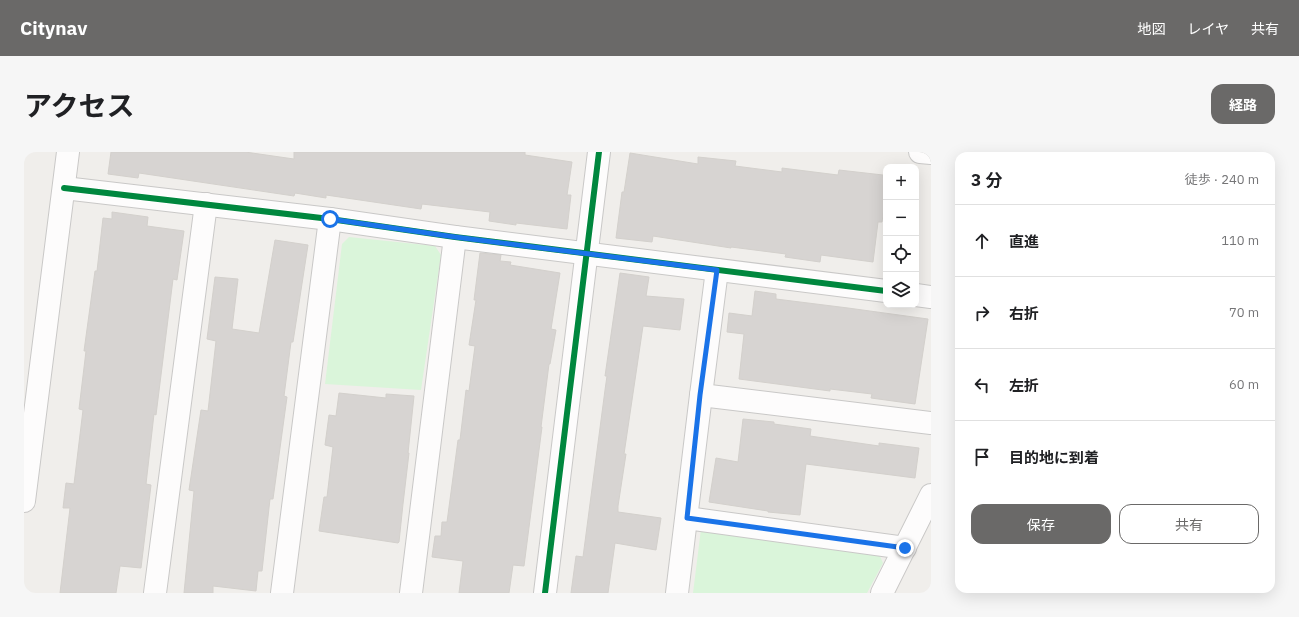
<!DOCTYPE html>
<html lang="ja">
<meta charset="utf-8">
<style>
body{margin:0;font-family:"IBM Plex Sans","Noto Sans JP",sans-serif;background:#f6f6f6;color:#202124}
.controls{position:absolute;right:12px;top:12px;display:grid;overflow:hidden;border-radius:8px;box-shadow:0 4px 16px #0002}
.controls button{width:36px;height:36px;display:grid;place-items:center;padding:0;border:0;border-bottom:1px solid #e0e0e0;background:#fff;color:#202124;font:20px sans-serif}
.stop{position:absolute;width:12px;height:12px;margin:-9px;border:3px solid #1a73e8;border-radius:50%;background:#fff}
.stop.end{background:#1a73e8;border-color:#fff;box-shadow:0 1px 4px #0008}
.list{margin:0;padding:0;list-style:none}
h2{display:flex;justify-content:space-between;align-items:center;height:52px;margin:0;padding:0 16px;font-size:17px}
h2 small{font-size:13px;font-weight:400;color:#757577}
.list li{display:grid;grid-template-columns:26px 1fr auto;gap:12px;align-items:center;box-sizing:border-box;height:72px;padding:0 16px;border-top:1px solid #e0e0e0}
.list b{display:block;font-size:15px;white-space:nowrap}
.list em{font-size:13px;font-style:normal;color:#757577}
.actions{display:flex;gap:8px;padding:12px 16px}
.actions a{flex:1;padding:9px 0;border:1px solid #6a6968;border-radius:12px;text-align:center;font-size:14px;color:#6a6968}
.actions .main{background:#6a6968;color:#fff}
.icon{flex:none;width:22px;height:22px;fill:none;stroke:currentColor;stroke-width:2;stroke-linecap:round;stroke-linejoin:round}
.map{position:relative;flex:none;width:907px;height:441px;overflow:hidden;border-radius:12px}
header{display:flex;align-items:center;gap:24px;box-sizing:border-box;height:56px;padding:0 20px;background:#6a6968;color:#fff}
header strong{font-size:19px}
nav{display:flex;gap:22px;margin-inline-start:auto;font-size:14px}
.intro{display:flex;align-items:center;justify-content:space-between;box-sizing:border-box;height:96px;padding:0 24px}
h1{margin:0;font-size:28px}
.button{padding:10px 18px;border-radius:12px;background:#6a6968;color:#fff;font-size:14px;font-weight:700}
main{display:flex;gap:24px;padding:0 24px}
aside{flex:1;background:#fff;border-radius:12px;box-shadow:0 4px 16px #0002}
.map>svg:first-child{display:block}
.park{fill:#daf5da}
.building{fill:#d7d4d2;stroke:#d3d0cc}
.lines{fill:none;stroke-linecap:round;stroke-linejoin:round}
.street-casing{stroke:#c9c8c7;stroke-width:24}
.street{stroke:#fdfcfc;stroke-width:22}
.cycleway-casing{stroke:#fff;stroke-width:8}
.cycleway{stroke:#00873e;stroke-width:6}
.route{stroke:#1a73e8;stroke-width:5}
</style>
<header>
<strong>Citynav</strong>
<nav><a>地図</a><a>レイヤ</a><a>共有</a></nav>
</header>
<div class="intro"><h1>アクセス</h1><a class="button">経路</a></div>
<main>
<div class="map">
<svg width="907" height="441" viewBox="0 0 907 441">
<rect width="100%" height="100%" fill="#f0eeeb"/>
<g class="park">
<polygon points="325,85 411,94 417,103 397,238 301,232 318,92"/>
<polygon points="677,377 854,400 859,411 843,441 669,441"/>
</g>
<g class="building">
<polygon points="87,0 221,0 270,7 270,0 501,0 501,3 548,10 543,43 547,43 543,77 492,71 492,73 465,69 466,60 398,52 397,57 302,43 302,46 271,41 270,44 115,21 114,26 84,22"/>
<polygon points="606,1 674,12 674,5 712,9 711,14 758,20 758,16 814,23 815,18 859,23 859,26 862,27 862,42 858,70 854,70 849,110 797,103 796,110 761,105 762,102 707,95 707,96 629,84 628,90 592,86 598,40 600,40"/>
<polygon points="88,60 124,65 123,74 160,79 153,128 149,127 132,263 130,262 122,332 127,333 117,416 96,414 92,441 36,441 46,356 39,356 42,331 50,332 59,258 55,257 62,199 60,199 71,119 73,119 79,66 88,67"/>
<polygon points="251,88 284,93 269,190 267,190 260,244 263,245 249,347 246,347 238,419 234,419 232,439 189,434 189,441 160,441 170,339 165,338 177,258 184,259 192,189 183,187 191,125 214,127 208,177 235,181"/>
<polygon points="456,101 477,103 476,109 487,110 486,113 536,121 527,177 532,178 526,212 525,212 517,275 518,275 500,414 489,413 485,441 435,441 439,409 408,405 411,384 417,384 418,370 423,370 434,288 436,288 442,238 445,239 451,194 445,193 452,148 450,148"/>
<polygon points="596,121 625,125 622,144 660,147 656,178 619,174 600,302 602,302 594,354 594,360 637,366 632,398 591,391 584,441 547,441 552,404 559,405 581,238 583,224 581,224"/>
<polygon points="731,139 752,142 752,147 824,156 904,167 891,252 847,246 848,242 806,237 806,239 715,227 720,182 703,180 705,161 728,164"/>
<polygon points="315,241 362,246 362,242 390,244 384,301 385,301 379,352 375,390 374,391 295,379 300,345 303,345 309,295 301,293 305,263 312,264"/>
<polygon points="719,267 750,270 750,272 787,277 786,284 855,294 855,291 895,296 891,326 782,312 776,363 744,360 744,359 685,350 692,306 714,310"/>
</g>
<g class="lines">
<g class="street-casing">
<g id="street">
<polyline points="896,0 907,1"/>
<polyline points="40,36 306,67 431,85 862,139"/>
<polyline points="892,143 907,145"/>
<polyline points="677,243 907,271"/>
<polyline points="0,349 44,0"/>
<polyline points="663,366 881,396"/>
<polyline points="131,441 182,52"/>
<polyline points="258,441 306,67"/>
<polyline points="387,441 431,85"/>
<polyline points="521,441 575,0"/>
<polyline points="653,441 677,243 693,118"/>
<polyline points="858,441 907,343"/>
</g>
</g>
<use href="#street" class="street"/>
<g class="cycleway-casing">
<g id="cycleway">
<polyline points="40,36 306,67 431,85 862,139"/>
<polyline points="521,441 575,0"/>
</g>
</g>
<use href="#cycleway" class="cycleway"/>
</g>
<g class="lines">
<polyline class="route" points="306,67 431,85 693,118 676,243 663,366 881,396"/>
</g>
</svg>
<div class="controls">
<button>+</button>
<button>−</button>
<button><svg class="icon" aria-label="locate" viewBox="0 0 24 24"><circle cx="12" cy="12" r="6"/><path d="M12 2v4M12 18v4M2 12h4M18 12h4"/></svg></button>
<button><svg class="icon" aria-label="layers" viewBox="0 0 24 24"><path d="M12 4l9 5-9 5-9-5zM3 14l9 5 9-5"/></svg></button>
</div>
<div class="stop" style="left:306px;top:67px"></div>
<div class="stop end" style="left:881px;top:396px"></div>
</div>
<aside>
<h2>3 分<small>徒歩 · 240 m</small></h2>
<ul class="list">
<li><svg class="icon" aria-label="ahead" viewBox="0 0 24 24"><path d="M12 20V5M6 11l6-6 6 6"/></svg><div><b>直進</b></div><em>110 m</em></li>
<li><svg class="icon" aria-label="right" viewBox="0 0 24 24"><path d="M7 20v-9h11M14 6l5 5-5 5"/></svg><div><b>右折</b></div><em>70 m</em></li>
<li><svg class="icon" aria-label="left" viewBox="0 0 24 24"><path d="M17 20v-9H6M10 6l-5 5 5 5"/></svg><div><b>左折</b></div><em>60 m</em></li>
<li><svg class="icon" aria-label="arrive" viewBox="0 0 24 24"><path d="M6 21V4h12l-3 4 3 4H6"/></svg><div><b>目的地に到着</b></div></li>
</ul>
<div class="actions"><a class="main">保存</a><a>共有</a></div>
</aside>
</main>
